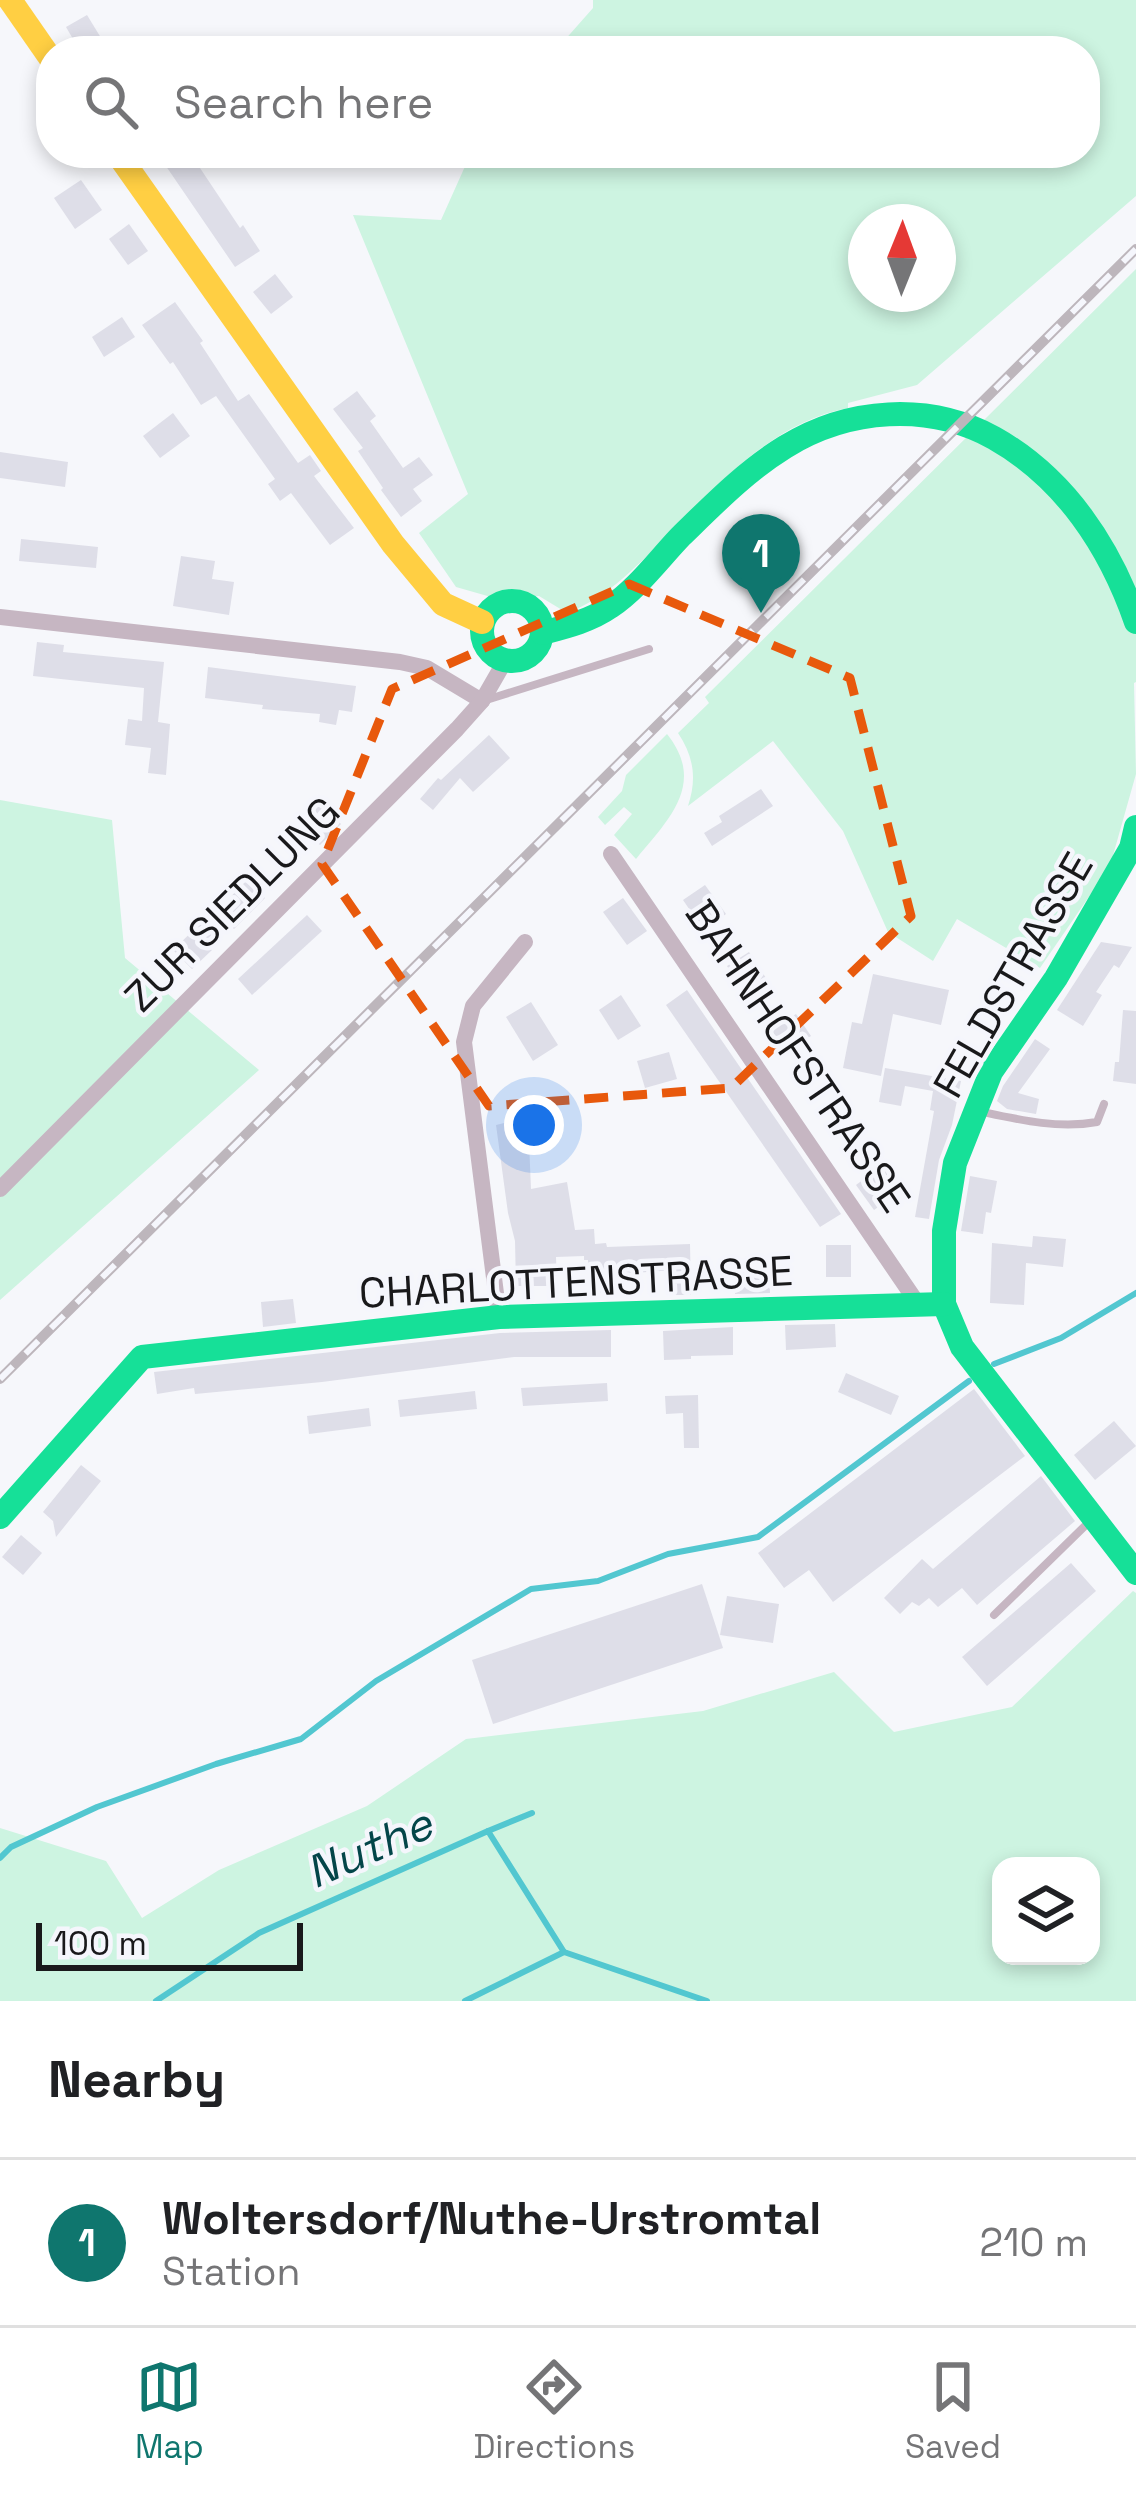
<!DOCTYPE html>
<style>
body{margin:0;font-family:"Space Grotesk",sans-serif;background:#f6f6f6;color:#202124}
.controls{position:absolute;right:36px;bottom:36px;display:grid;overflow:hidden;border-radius:24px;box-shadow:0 6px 18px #0003}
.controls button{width:108px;height:108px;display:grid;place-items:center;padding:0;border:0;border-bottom:3px solid #e0e0e0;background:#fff;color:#202124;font:60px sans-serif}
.compass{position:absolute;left:848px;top:204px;width:108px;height:108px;border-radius:50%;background:#fff;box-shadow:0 6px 18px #0003;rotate:1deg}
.scale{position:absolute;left:36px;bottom:30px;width:267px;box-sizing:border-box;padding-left:12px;border:6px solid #19191b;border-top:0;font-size:33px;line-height:42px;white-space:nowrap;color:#19191b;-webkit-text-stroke:9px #f5f6fc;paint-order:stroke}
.you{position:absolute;left:534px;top:1125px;width:42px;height:42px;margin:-30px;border:9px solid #fff;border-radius:50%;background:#1a73e8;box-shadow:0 0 0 18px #1a73e833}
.badge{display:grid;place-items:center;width:78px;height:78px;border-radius:50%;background:#0f766e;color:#fff;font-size:39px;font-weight:700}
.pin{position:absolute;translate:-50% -99px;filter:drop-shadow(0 3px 6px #0008)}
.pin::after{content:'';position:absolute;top:63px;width:42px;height:36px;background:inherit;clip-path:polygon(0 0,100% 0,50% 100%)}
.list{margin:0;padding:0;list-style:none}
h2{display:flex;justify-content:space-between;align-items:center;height:156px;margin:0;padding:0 48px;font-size:51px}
h2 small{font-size:39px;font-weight:400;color:#757577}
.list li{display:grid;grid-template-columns:78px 1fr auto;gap:36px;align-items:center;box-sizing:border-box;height:168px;padding:0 48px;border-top:3px solid #e0e0e0}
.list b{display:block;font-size:45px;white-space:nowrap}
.list p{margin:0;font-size:39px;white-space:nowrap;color:#757577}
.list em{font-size:39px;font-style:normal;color:#757577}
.icon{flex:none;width:66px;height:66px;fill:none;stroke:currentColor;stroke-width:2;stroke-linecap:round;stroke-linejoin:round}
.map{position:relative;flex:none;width:1136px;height:2001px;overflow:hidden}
.search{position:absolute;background:#fff;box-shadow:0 6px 18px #0003;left:36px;right:36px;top:36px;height:132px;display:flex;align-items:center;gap:30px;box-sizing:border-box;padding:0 42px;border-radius:48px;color:#757577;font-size:45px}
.sheet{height:324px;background:#fff}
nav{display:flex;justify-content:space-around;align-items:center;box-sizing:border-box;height:168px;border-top:3px solid #e0e0e0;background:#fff;font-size:33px;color:#757577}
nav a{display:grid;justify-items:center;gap:6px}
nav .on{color:#0f766e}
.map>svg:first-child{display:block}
.green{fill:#cdf4e1;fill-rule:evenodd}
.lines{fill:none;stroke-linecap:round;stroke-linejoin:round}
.stream{stroke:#52c7d0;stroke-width:6}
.building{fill:#dedee8}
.lane{stroke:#c6b6c2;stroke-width:8}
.street{stroke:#c6b6c2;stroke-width:16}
.fast{stroke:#16e098;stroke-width:24}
.slow{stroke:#ffcf43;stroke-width:24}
.rail-casing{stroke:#bdb6bc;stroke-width:10}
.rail{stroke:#f5f6fc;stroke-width:6;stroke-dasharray:18;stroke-linecap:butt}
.marked{fill:none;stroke:#e8590c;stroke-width:9;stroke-dasharray:24 15;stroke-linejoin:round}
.labels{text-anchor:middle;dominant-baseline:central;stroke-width:9;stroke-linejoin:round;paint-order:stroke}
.street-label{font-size:42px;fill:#19191b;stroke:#f5f6fc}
.water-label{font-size:45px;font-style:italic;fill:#034549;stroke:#f5f6fc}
</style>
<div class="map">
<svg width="1136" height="2001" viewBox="0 0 1136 2001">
<rect width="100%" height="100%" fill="#f6f7fb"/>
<g class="green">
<path d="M593,0H1136V196L917,385L848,403V408C765,424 707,497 649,554C623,579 601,600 567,613L539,596L498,599L456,587L419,533L468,494L353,215L441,220L471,153H1085V51H555L593,8ZM866,222H938V294H866Z"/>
<path d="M1136,269V682L1134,683L1136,774L1110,866L1040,968L957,919L933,961L888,932L843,831L773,741L688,806C697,779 694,757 678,733L709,703L705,697Z"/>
<path d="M667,734C707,784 668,820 636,859L614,835L632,814L624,807L605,825L598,817L622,791L626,775Z"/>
<polygon points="0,800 112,820 125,958 259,1070 0,1300"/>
<path d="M1133,1591L1136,1593V2001H0V1828L106,1861L142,1918L219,1870L367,1806L466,1739L703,1711L834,1672L894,1732L1012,1707ZM1001,1866H1091V1956H1001Z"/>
</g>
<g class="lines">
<g class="stream">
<polyline points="994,1364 1061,1338 1136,1293"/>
<polyline points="488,1831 532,1813"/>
<polyline points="0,1858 11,1847 97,1807 216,1764 301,1739 376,1681 531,1589 598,1581 668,1554 758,1537 969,1381"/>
<polyline points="156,2001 259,1933 488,1831 564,1952 707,2001"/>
<polyline points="465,2001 564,1952"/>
</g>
</g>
<g class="building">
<polygon points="87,15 109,51 80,51 66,27"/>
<polygon points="157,153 190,153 240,228 243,225 260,251 235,267"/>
<polygon points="81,180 102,210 75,229 54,198"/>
<polygon points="129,224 148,251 128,265 109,239"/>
<polygon points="275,274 293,297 271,314 253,292"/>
<polygon points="175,302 203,341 200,343 238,401 249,394 298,463 310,455 321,471 314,476 354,528 330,545 291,493 280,501 268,484 275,479 216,396 201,405 173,362 170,364 142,325"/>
<polygon points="122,317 135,337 104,357 92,337"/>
<polygon points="357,391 376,416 370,421 403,468 419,457 433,475 413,489 422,501 401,517 381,490 383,488 358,451 363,448 333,409"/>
<polygon points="173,413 190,436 160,458 143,436"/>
<polygon points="0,452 68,462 65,487 0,478"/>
<polygon points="21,539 98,547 96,568 19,561"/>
<polygon points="181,556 215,561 212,579 234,582 229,615 173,606"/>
<polygon points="37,642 64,645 63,652 164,662 158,722 170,724 166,775 148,773 151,748 125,745 128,719 142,721 144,688 33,676"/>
<polygon points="208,667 356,686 352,712 339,710 336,725 319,722 320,714 262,709 263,705 205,698"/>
<polygon points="489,735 510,758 473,792 460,778 433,810 420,799 438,778 441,780"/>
<polygon points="761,789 773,806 712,846 704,833 722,822 719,816"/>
<polygon points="319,802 341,824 320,845 298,823"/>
<polygon points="247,880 265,898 234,929 230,925 209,947 212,950 192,969 173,950 207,917 209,919"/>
<polygon points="705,885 726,914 708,926 703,919 698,922 683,900"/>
<polygon points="623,898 647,931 627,945 603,912"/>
<polygon points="307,915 322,931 252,995 238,979"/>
<polygon points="1101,942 1132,947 1119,968 1114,965 1096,992 1102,995 1083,1026 1057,1010"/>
<polygon points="749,952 766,978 744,993 727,966"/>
<polygon points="873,974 949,990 941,1025 893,1014 881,1076 843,1068 852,1022 862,1024"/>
<polygon points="687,990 841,1214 820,1227 666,1005"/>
<polygon points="621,995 641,1026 618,1040 599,1010"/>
<polygon points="531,1002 558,1045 533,1061 506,1017"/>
<polygon points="1123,1010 1136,1011 1136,1084 1113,1081 1115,1062 1119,1062"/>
<polygon points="796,1014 811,1036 787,1051 771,1030"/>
<polygon points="1035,1039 1050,1049 1018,1093 1039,1099 1036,1114 1007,1109 997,1101 1003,1086"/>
<polygon points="669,1052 677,1079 645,1088 637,1061"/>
<polygon points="885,1068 961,1081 952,1125 939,1160 929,1219 915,1217 934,1111 930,1110 933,1091 905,1086 901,1106 879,1102"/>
<polygon points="524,1118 529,1141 531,1189 567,1182 575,1230 594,1229 595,1244 606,1243 607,1247 690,1244 691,1295 675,1295 674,1270 608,1275 609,1292 589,1293 588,1260 584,1260 584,1256 556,1257 557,1286 516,1286 515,1241 508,1213 496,1125"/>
<polygon points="884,1164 902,1190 874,1210 856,1185"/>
<polygon points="970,1176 997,1181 991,1213 986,1212 983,1234 961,1231"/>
<polygon points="1033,1236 1066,1239 1063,1267 1026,1263 1024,1305 990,1303 992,1243 1032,1247"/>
<rect x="826" y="1245" width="25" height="32"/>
<polygon points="769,1268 770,1293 735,1294 734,1269"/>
<polygon points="293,1299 296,1323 263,1327 261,1302"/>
<polygon points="835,1324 836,1347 786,1350 785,1325"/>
<polygon points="733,1327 733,1355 691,1356 691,1359 664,1360 663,1331"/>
<polygon points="611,1330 611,1357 514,1357 322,1382 195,1394 194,1388 157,1394 154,1372 500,1333"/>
<polygon points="846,1373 899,1396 891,1415 838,1392"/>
<polygon points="607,1383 608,1401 523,1406 521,1388"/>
<polygon points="974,1389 1025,1456 833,1602 809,1570 784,1588 758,1553"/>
<polygon points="475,1391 477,1409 400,1417 398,1400"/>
<polygon points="698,1395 699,1448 684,1448 683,1413 666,1414 665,1396"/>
<polygon points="369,1408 371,1426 309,1434 307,1416"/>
<polygon points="1114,1421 1136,1446 1095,1480 1074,1455"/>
<polygon points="81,1465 101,1481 56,1537 53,1521 43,1512"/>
<polygon points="1041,1476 1075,1521 977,1605 962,1588 938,1607 929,1598 919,1606 912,1602 900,1614 884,1598 922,1559 933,1569"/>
<polygon points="21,1535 42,1553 23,1575 2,1557"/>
<polygon points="1071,1563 1096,1591 987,1686 962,1657"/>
<polygon points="702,1584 723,1648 493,1724 472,1660"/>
<polygon points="727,1596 779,1604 773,1643 720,1635"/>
</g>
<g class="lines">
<g class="lane">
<polyline points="483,701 649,649"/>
<path d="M983,1112C1020,1120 1059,1129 1097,1122L1104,1104"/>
<polyline points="994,1615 1092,1519"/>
</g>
<g class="street">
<polyline points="0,617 400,662 427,668 482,701"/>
<polyline points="611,854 918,1304"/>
<polyline points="0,1189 457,729 482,701 505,661"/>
<polyline points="499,1317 464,1042 473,1006 525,942"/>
</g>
<g class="fast">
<circle cx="512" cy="631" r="30"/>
<path d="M542,633C565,627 590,621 610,607C637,589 659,559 681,536C714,504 746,471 785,447C848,408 929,402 994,438C1065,478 1110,547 1136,622"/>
<polyline points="1136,827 1131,848 1056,978 991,1072 955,1163 944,1231 944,1304 962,1347 1136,1573"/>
<polyline points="0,1517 142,1357 499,1317 944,1304"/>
</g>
<g class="slow">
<polyline points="10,0 51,59"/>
<polyline points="117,153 393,544 443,604 482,622"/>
</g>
<g class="rail-casing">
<polyline id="rail" points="0,1379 1136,249"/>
</g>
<use href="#rail" class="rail"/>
</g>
<path class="marked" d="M629,584L850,678L911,916L731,1088L489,1106L322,864L392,689Z"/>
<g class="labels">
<g class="street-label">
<text transform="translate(232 904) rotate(-45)">ZUR SIEDLUNG</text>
<text transform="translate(1013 975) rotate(-60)">FELDSTRASSE</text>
<text transform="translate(798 1056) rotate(56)">BAHNHOFSTRASSE</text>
<text transform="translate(576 1282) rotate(-3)">CHARLOTTENSTRASSE</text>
</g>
<g class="water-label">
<text transform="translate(369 1848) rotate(-24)">Nuthe</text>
</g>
</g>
</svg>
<div class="controls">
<button><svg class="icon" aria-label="layers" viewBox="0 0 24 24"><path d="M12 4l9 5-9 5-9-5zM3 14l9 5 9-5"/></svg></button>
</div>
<svg class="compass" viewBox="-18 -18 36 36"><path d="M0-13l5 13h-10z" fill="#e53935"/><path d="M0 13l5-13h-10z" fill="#757577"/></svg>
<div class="scale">100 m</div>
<div class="you"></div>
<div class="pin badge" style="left:761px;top:613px">1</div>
<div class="search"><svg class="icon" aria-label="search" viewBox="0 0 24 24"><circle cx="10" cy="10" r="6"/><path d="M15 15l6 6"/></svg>Search here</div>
</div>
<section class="sheet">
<h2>Nearby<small></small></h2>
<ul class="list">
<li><span class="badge">1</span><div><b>Woltersdorf/Nuthe-Urstromtal</b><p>Station</p></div><em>210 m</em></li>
</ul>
</section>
<nav>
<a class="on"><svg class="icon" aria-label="map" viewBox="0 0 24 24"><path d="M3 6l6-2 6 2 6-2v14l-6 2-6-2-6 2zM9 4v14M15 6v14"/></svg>Map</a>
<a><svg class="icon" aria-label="directions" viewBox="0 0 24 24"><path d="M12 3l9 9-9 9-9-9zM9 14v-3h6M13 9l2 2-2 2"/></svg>Directions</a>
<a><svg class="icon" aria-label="saved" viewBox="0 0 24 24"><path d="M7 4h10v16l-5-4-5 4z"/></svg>Saved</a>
</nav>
